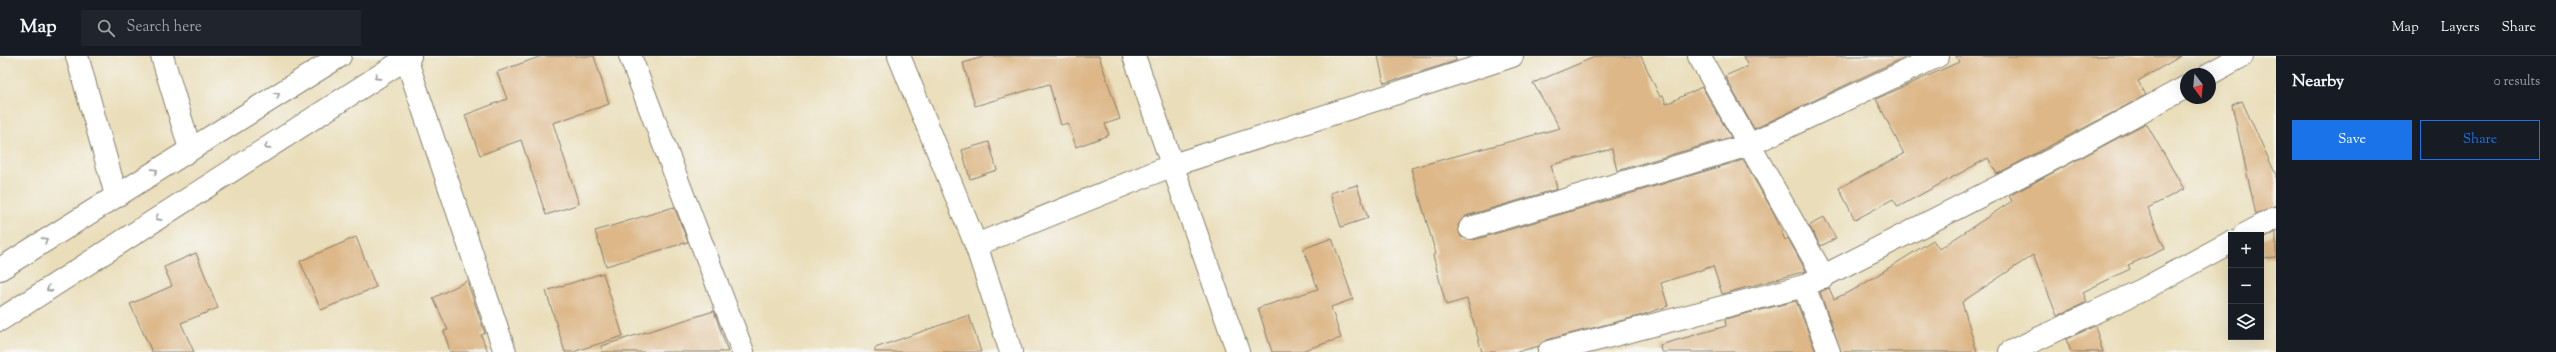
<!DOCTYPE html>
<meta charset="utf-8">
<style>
body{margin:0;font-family:"Sorts Mill Goudy",serif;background:#20242c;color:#f1f3f6}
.controls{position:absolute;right:12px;bottom:12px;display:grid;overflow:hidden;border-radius:0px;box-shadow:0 4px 16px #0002}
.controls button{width:36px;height:36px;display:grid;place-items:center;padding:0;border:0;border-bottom:1px solid #363941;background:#171b24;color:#f1f3f6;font:20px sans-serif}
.compass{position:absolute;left:2180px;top:12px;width:36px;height:36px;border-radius:50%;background:#171b24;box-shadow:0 4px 16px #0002;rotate:164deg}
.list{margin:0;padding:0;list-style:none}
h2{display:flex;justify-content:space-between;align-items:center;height:52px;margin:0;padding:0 16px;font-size:17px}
h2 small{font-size:13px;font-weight:400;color:#9ea1a6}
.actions{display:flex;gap:8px;padding:12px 16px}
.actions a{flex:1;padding:9px 0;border:1px solid #1a73e8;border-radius:0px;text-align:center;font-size:14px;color:#1a73e8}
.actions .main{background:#1a73e8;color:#fff}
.icon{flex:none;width:22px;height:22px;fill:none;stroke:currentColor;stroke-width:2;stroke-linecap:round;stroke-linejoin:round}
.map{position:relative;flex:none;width:2276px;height:296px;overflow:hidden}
header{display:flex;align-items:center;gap:24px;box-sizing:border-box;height:56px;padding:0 20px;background:#171b24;border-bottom:1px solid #363941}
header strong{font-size:19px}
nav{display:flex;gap:22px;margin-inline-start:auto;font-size:14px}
.search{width:280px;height:36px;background:#20242c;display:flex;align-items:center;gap:10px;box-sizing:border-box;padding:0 14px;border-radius:0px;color:#9ea1a6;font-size:15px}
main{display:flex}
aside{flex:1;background:#171b24}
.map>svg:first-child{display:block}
.building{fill:#ddb788}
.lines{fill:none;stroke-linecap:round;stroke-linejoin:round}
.minor-casing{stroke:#837d6b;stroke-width:24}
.tertiary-casing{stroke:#837d6b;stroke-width:24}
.minor{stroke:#fff;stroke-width:22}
.tertiary{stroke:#fff;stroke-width:22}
.oneway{stroke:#999}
</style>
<header>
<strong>Map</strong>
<div class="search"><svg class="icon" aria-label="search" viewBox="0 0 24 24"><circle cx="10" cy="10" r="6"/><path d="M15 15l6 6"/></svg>Search here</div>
<nav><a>Map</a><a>Layers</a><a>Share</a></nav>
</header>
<main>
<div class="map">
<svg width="2276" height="296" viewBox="0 0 2276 296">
<rect width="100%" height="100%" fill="#f6f6f2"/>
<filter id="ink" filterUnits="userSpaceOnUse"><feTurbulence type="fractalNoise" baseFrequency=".025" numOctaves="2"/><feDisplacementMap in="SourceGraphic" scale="8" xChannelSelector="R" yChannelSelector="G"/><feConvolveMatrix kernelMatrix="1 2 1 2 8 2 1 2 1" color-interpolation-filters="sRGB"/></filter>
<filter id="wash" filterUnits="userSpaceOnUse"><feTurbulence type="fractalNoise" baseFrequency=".012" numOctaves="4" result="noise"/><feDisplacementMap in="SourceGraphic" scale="16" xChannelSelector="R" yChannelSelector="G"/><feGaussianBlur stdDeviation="0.9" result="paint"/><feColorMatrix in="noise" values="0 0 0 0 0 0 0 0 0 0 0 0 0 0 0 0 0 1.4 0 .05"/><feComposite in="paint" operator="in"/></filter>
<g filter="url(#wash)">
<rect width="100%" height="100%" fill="#eadeba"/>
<g id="blocks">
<g class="building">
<polygon points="542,0 594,0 609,48 553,67 579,148 546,159 521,84 480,99 465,59 507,43 497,16"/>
<polygon points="986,0 1099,0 1120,63 1105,68 1109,79 1076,91 1068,67 1061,69 1049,28 975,50 963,7"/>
<polygon points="1378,0 1455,0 1456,5 1384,27"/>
<polygon points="1597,0 1641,0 1660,41 1663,39 1666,48 1702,31 1731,81 1617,115 1612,93 1551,109 1557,133 1466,160 1458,169 1461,181 1474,184 1743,104 1775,159 1785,184 1788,182 1806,215 1722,238 1713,210 1661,227 1668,250 1639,260 1546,284 1539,290 1517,296 1482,296 1467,243 1446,249 1433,199 1436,198 1411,112 1560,72 1533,27"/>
<polygon points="1743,0 1907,0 1754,73 1725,20 1748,10"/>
<polygon points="1956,0 2181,0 2138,25 2146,39 1997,118 1988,102 1898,151 1893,143 1855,164 1839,132 1904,98 1876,43 1959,6"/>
<polygon points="2242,45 2276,119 2276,150 2256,159 2232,49"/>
<polygon points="2146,67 2184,133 2148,152 2165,193 2128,209 2130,213 2083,236 2087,246 2057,260 2033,199 1962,246 1977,296 1841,296 1820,236 1829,232 1834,243 1857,232 1933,184 1939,193 2012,145 2009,140"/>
<polygon points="989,86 997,114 970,123 962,94"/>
<polygon points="1357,129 1368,162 1341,171 1330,137"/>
<polygon points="674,151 688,186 606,210 595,175"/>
<polygon points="1824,161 1836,182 1821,190 1809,170"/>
<polygon points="2276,176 2276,201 2265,202 2261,184"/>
<polygon points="356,181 376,231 321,254 300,205"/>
<polygon points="1332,182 1353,243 1331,251 1341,282 1298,296 1272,296 1258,252 1318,233 1303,193"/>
<polygon points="196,197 218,252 181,267 194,296 152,296 130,248 172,230 164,211"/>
<polygon points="603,217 623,280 573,296 565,296 546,235"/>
<polygon points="467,225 485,277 481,279 488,296 450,296 444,275 448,274 433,242"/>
<polygon points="1796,245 1816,296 1661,296 1660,289 1726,270 1725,263"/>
<polygon points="714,255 728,296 602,296 601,290"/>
<polygon points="969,259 981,296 875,296 875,292"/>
<polygon points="2095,270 2103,296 2071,296 2066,283"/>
</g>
</g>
</g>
<g filter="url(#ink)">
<use href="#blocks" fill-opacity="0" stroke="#837d6b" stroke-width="1"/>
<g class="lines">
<g class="minor-casing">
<g id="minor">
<polyline points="77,0 116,139"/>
<polyline points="162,0 190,93"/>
<polyline points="630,0 743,296"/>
<polyline points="899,0 976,189 1011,296"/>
<polyline points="1134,0 1238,296"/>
<polyline points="1699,0 1824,221"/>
<polyline points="406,2 505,296"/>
<polyline points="2209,18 2242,0"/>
<polyline points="1470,172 1749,89 1938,0"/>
<polyline points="2244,179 2276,162"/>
<polyline points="976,189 1173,109 1512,0"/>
<polyline points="1804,230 1829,296"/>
<polyline points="1549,296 1804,230 2055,102 2186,31"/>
<polyline points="2010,296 2142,234 2231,186"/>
</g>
</g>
<g class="tertiary-casing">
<g id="tertiary">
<polyline points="0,213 340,0"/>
<polyline points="0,264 410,0"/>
</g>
</g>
<use href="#minor" class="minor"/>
<use href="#tertiary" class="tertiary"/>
</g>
<defs><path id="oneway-chevron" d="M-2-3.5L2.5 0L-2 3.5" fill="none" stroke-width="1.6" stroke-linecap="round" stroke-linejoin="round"/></defs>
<g class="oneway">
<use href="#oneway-chevron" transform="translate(377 21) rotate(147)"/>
<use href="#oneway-chevron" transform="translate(277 39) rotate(-32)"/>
<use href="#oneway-chevron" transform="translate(267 91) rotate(147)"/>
<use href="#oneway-chevron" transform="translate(155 115) rotate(-32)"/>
<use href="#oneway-chevron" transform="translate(158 162) rotate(147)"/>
<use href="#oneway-chevron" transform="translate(45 184) rotate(-32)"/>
<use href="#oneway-chevron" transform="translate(49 233) rotate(148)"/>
</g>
</g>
</svg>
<div class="controls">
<button>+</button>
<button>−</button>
<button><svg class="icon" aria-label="layers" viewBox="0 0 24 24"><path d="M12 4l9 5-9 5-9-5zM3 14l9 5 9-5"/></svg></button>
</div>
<svg class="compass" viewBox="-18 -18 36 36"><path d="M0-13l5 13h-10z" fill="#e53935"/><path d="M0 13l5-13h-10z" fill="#9ea1a6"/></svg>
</div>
<aside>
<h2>Nearby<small>0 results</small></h2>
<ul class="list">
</ul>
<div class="actions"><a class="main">Save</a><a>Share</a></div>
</aside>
</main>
